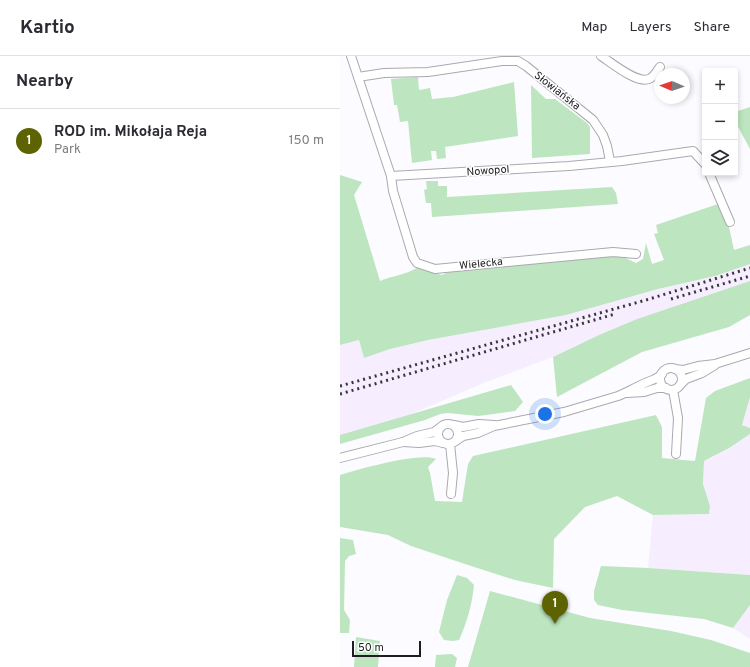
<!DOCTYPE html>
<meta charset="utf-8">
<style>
body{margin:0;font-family:Overpass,sans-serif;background:#f7f7f7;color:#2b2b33}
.controls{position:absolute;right:12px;top:12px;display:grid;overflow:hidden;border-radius:4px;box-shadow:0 2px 6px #0003}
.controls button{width:36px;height:36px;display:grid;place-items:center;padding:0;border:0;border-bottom:1px solid #e1e1e2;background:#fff;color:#2b2b33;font:20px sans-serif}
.compass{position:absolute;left:314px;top:12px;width:36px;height:36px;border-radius:50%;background:#fff;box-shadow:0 2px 6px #0003;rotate:272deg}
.scale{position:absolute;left:12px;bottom:10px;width:69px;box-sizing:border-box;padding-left:4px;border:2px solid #1f1d21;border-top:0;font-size:11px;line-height:14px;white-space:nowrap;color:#1f1d21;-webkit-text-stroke:3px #fff;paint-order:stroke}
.you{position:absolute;left:205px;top:358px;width:14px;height:14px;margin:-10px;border:3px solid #fff;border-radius:50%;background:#1a73e8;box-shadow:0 0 0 6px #1a73e833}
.badge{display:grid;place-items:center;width:26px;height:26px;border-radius:50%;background:#5c6300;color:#fff;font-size:13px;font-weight:700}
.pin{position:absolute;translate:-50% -33px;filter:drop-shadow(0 1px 2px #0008)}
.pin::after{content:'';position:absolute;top:21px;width:14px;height:12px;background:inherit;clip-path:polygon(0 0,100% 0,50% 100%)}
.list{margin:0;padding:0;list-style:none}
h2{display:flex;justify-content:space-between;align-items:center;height:52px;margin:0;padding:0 16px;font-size:17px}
h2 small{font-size:13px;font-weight:400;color:#7c7c81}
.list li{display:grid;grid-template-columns:26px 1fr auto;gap:12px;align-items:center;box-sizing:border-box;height:64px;padding:0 16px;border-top:1px solid #e1e1e2}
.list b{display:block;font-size:15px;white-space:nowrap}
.list p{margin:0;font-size:13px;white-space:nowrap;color:#7c7c81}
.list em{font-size:13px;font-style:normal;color:#7c7c81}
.icon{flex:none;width:22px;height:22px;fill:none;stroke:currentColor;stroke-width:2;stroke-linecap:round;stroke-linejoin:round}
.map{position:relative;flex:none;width:410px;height:611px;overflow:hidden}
header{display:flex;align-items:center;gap:24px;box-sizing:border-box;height:56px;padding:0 20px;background:#fff;border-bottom:1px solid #e1e1e2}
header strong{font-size:19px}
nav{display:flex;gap:22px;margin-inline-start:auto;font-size:14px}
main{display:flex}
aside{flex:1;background:#fff}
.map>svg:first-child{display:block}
.built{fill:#f6eefe}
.green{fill:#bce5c0}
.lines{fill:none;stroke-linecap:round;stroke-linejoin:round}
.minor-casing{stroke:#aca8b1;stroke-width:10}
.minor{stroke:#fff;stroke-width:8}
.rail{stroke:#38363a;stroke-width:3;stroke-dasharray:2 4;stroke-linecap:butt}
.labels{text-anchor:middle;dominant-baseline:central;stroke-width:3;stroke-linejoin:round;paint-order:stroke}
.street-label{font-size:11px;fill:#1f1d21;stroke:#fff}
</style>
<header>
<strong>Kartio</strong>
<nav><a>Map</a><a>Layers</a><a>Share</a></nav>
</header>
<main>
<aside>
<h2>Nearby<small></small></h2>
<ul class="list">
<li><span class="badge">1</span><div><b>ROD im. Mikołaja Reja</b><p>Park</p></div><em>150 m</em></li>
</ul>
</aside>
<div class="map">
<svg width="410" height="611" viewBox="0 0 410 611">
<rect width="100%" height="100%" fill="#fcfbff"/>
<g class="built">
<polygon points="410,208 410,225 297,263 259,279 213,301 146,326 69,359 0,379 0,289 19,284 24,302 50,293 88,284 226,259 318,233 375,220"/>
<polygon points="410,341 410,372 402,369"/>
<polygon points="410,378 410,519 308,512 313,459 369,458 370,450 363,428 364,405 373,401"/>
<polygon points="410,549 410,583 393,572"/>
</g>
<g class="green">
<polygon points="78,21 79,34 90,32 92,43 113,41 174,26 178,80 105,91 106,102 97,103 96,95 91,95 92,104 72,107 68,65 60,66 57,49 54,49 51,23"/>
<polygon points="191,29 206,43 215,43 247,67 250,71 250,98 192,102"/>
<polygon points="410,51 410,93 395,65 395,56"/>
<path d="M0,119L22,126L14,139L40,225C52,220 65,219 77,212L102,219L108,216L279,199L296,207L303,203L306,187L312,208L324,204L314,178L318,177L316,169L378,148L389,171L394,194L410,189V208L375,220L318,233L226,259L88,284L50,293L24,302L19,284L0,289Z"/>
<polygon points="86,125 98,125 98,130 107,130 107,141 272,131 276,137 278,148 92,161 91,147 86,147 84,134 87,133"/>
<polygon points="410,225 410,259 389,271 302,296 217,341 213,301 259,279 297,263"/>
<path d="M410,322V341L402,369L410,372V378L389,392L364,405L363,428L370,450L369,458L313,459L277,440L245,451L214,483L213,532L175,524L131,510L71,490L48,479L0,471V419C20,413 80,396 96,403L88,411L90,417L95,445L122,446L128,408L133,400L316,359L322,371V402L355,405L366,342L375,335Z"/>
<polygon points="171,329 183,346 175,355 138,360 108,357 100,358 85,364 0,388 0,379"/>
<polygon points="0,482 13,484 16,498 9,500 5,505 4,554 10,564 9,577 0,577"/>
<polygon points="261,510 308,512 410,519 410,549 393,572 364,563 282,554 258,549 254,544 254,535"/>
<path d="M117,519L127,522L134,529C132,549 127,566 119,584L113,585L104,584L99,576L107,544Z"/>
<polygon points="150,535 250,562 331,575 371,584 410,597 410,611 128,611"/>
<polygon points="16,581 40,585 38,611 14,611"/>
<polygon points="112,598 117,602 115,611 95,611 96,599"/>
</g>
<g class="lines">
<g class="minor-casing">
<g id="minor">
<polyline points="11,0 51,120 53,135 73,201 77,207 95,213 273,196 296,198"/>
<path d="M261,0C272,7 297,28 309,23C314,21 317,15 320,11"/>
<polyline points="18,21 44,17 88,16 162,5 178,5 186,10 253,64 263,79 267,90 270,105"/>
<polyline points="369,117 390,166"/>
<polyline points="51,120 229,110 282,105 353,95 365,108"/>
<circle cx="331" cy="323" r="11"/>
<polyline points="335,313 343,314 358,310 375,308 410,297"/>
<polyline points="340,329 346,323 362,317 375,309"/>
<polyline points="333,334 338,362 336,398"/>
<polyline points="287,337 304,336 317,332 326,332"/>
<circle cx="108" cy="378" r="10"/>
<polyline points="114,369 123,371 139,368 154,369"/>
<path d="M116,385L123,380L138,377L154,370L224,356L278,340C286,337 292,333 299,330C307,325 315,325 322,318"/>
<polyline points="63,386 79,387 95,385 103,387"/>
<polyline points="110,388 113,417 111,438"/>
<polyline points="0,402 63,386 77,380 94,376 101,371"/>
</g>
</g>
<use href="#minor" class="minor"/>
<g class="rail">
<polyline points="331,243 410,220"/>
<polyline points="0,330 306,244 410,212"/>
<polyline points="0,338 275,258"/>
</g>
</g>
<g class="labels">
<g class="street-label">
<text transform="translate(217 35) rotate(38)">Słowiańska</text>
<text transform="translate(148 115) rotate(-4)">Nowopol</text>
<text transform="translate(141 208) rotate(-6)">Wielecka</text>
</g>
</g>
</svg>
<div class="controls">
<button>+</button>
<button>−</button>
<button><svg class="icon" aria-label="layers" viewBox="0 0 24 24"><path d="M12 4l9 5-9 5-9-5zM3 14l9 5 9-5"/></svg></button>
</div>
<svg class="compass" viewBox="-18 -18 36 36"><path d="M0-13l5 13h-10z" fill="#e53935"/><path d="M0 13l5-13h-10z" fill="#7c7c81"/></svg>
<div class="scale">50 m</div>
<div class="you"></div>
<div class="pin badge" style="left:215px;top:568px">1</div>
</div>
</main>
